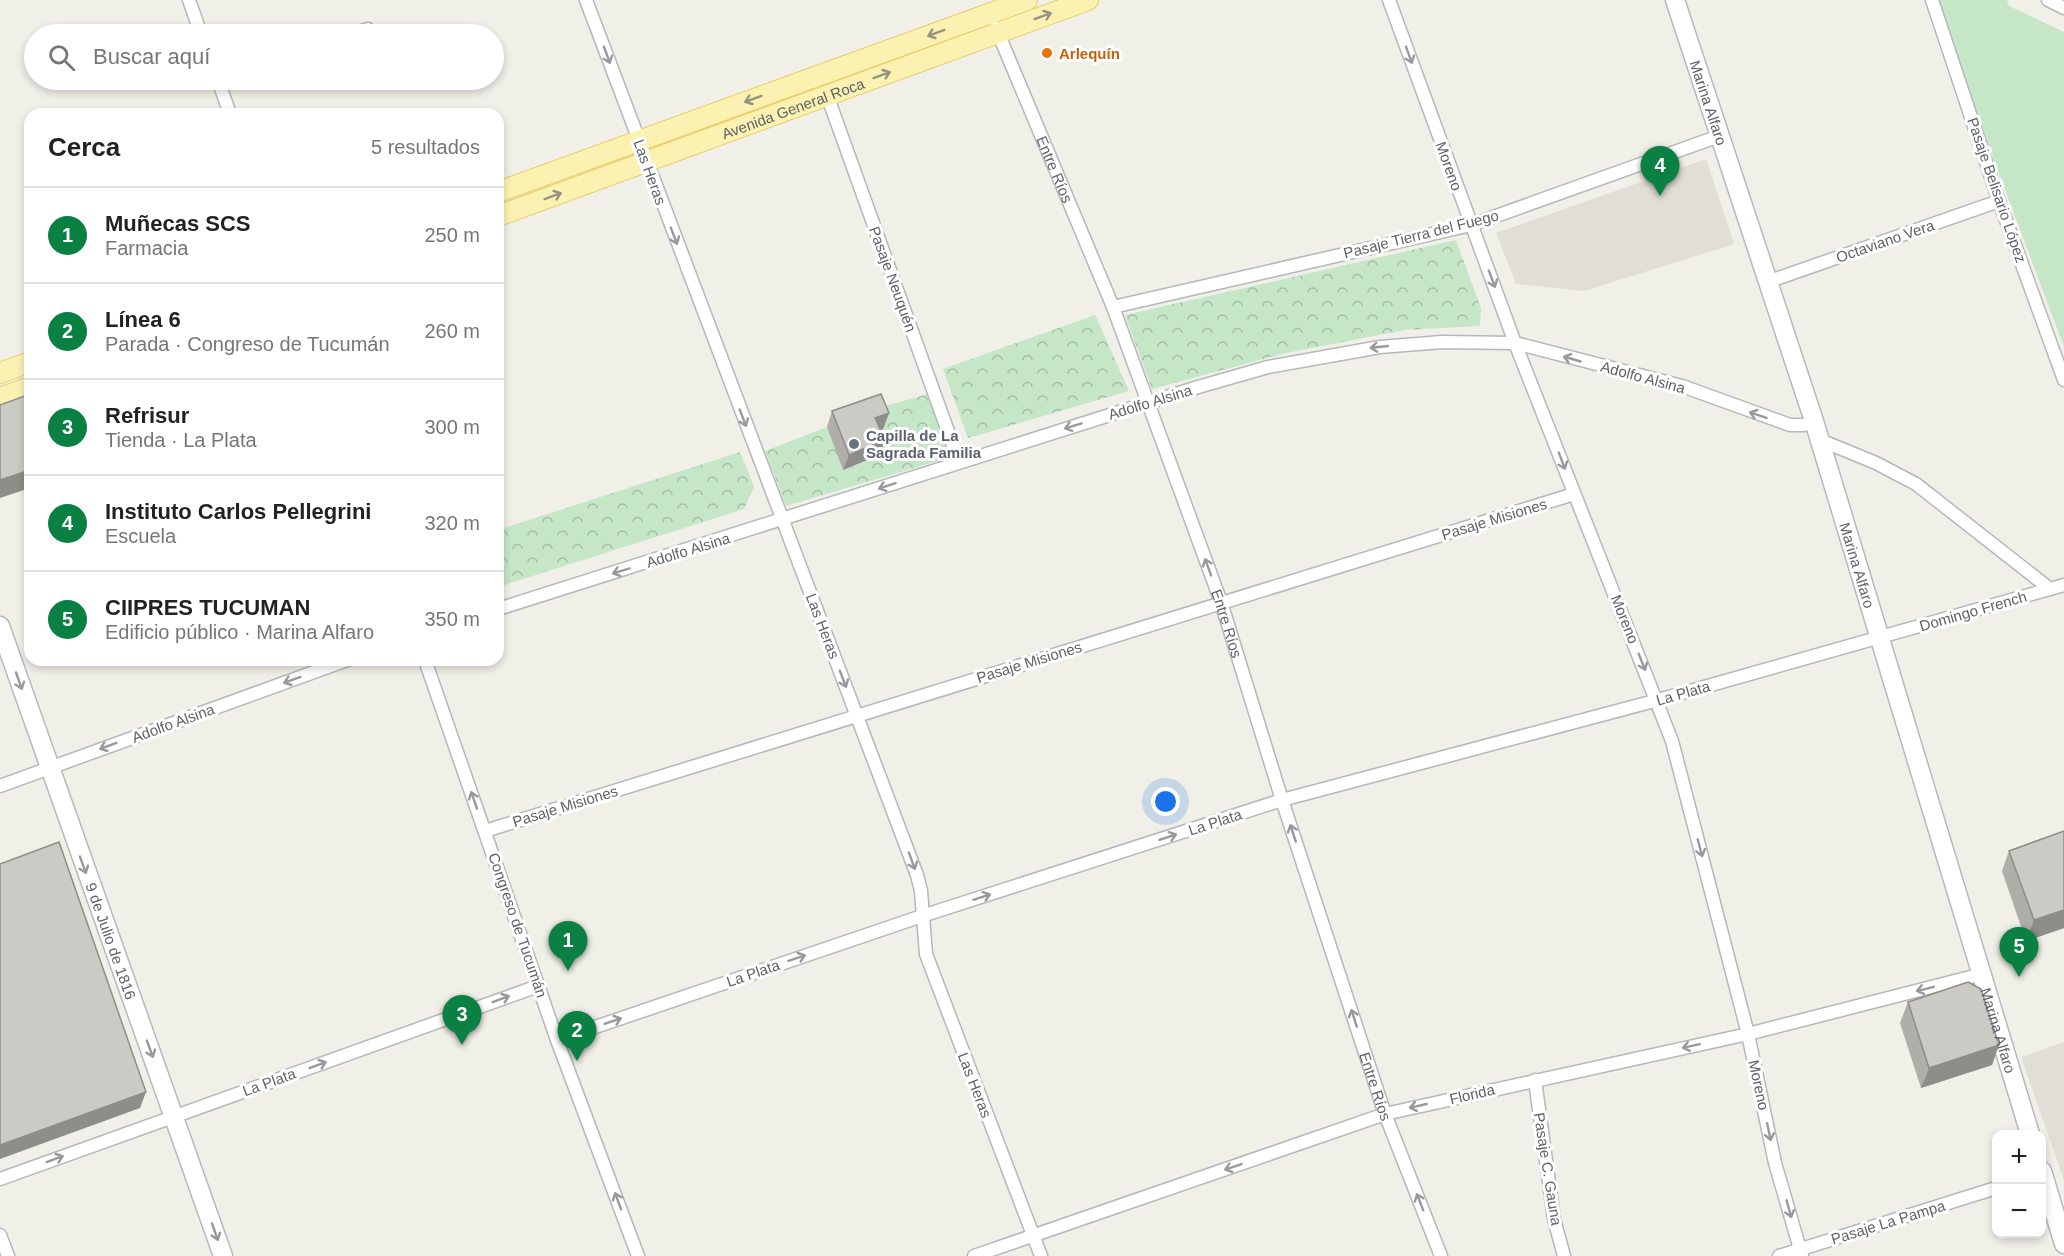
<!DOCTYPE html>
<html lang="es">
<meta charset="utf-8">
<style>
body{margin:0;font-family:Arial,sans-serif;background:#f2f2f2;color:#222}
.controls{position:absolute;right:18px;bottom:18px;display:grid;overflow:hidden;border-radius:12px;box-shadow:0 3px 9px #0003}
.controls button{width:54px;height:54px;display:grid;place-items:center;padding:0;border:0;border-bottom:2px solid #e0e0e0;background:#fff;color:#222;font:30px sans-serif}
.you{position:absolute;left:1166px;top:802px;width:21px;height:21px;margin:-15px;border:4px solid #fff;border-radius:50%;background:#1a73e8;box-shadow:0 0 0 9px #1a73e833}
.badge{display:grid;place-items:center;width:39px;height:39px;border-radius:50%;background:#0b8043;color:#fff;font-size:20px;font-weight:700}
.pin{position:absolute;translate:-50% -50px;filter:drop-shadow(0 2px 3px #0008)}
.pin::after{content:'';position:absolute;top:32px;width:21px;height:18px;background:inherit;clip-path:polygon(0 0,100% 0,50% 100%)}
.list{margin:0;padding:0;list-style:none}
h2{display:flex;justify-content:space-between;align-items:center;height:78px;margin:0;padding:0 24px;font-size:26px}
h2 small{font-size:20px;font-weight:400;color:#767676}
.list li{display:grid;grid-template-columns:39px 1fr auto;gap:18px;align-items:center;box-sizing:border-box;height:96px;padding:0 24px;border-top:2px solid #e0e0e0}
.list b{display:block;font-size:22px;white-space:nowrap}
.list p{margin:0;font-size:20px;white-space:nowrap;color:#767676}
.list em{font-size:20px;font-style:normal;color:#767676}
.icon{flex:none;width:33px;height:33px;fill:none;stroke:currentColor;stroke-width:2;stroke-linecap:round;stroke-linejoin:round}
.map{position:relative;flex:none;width:2064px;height:1256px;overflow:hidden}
.search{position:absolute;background:#fff;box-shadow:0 3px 9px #0003;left:24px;top:24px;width:480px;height:66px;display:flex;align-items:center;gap:15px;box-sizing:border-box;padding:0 21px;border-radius:33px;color:#767676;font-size:22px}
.panel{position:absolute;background:#fff;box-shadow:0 3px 9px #0003;left:24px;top:108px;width:480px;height:558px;border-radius:18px}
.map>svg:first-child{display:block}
.education{fill:#e0ded6}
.grass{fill:#c6e6c8}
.park{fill:url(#park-crowns)}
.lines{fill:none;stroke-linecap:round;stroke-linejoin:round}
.street-casing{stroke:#b5b7bb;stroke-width:15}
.secondary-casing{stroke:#b6b9be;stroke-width:21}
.primary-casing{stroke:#ebcb66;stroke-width:22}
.street{stroke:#fff;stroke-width:12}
.secondary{stroke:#fff;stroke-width:18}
.primary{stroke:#fbf2b2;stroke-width:20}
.wall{fill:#afaea9}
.shaded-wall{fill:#8f8d89}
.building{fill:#cccac4;stroke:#8f8d89;stroke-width:1.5}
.oneway{stroke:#969481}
.oneway2{stroke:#97999c}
.food-dot{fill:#e8710a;stroke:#fff;stroke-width:2}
.worship-dot{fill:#6b7280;stroke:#fff;stroke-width:2}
.labels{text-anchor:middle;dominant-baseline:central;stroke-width:6;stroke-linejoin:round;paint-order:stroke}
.food-label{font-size:15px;font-weight:bold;fill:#c56008;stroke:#fff;text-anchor:start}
.street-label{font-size:15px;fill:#5f6267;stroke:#fff}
.worship-label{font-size:15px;font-weight:bold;fill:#5b616d;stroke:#fff;text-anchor:start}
</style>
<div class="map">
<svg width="2064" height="1256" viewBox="0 0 2064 1256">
<defs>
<pattern id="park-crowns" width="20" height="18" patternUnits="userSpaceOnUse" patternTransform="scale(1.5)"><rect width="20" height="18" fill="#c6e6c8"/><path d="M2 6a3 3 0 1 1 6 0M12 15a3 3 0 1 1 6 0" fill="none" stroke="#a4bea6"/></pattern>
</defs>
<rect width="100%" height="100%" fill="#f0efe8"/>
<g class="education">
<polygon points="1706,159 1734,244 1584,291 1516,284 1496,233"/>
<polygon points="2064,1042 2064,1180 2021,1057"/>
</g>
<polygon class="grass" points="1934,0 2007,0 2009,6 2064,32 2064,347"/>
<g class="park">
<polygon points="1456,240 1481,308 1480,326 1405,330 1286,353 1152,389 1125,315"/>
<polygon points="1095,315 1129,391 968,438 943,369"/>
<polygon points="928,394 951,457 786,506 765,451 827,427 844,470 879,455 869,434 875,409"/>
<polygon points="740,452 754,487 744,509 498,587 498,530"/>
</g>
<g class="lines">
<g class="street-casing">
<g id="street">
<polyline points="189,0 201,34"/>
<polyline points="586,0 917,875 921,891 926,954 1041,1256"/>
<polyline points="1389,0 1515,343 1672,741 1748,1034 1775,1163 1802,1256"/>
<polyline points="1932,0 1999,201 2064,380"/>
<polyline points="2048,0 2064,8"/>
<path id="s1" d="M996,28L1113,307L1221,602L1282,800L1385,1114L1441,1256"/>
<polyline points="352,34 368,29"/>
<polyline points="218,80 230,114"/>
<polyline points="827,95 959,462"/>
<polyline points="1770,281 1999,201"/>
<polyline points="1113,307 1471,225 1722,135"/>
<polyline points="1820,440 1876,463 1916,484 2050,589"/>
<polyline points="498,609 1198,387 1268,367 1380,347 1442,342 1515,343 1682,386 1790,425 1804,425 1814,421"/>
<polyline points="425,660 557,1040 638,1256"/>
<polyline points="0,786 347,660"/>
<polyline points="485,831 1574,494"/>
<polyline points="557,1040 922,916 1282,800 1658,700 2064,585"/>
<polyline points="1535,1080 1554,1219 1564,1256"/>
<polyline points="0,1179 538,986"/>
<polyline points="0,1235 8,1256"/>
<polyline points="974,1256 1385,1114 1748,1034 1982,974"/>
<polyline points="1779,1256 1996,1188"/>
</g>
</g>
<g class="secondary-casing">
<g id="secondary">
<path id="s2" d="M1675,0L1814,421L2030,1134"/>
<path id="s3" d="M0,626L223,1256"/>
<polyline points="2042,1171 2064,1244"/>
</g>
</g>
<g class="primary-casing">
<g id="primary">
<polyline points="498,192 1027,0"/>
<path id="s4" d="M498,216L1088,0"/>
<polyline points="0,373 30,362"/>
<polyline points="0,398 30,387"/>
</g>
</g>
<use href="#street" class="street"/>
<use href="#secondary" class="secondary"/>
<use href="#primary" class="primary"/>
</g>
<g class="wall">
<polygon points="832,411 889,413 883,429 880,430 879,455 843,470 827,427"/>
<polygon points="2064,831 2064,928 2026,941 2002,871 2009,851"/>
<polygon points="1908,1002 1999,1045 1992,1065 1921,1088 1900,1023"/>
</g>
<g class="shaded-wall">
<polygon points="889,413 883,429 869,434 875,418"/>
<polygon points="885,440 879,455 843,470 849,455"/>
<polygon points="30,470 30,488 0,498 0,480"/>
<polygon points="2064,910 2064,928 2026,941 2034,920"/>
<polygon points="1999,1045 1992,1065 1921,1088 1929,1068"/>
<polygon points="146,1092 140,1108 0,1159 0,1145"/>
</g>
<g class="building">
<polygon points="30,394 30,470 0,480 0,405"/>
<polygon points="881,394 889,413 875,418 885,440 849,455 832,411"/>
<polygon points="2064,831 2064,910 2034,920 2009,851"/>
<polygon points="59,842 146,1092 0,1145 0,864"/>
<polygon points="1968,982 1981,989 1999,1045 1929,1068 1908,1002"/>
</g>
<defs><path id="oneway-shaft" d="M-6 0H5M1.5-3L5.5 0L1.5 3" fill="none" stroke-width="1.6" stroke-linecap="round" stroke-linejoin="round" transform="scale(1.5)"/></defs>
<g class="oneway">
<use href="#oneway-shaft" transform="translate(1043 16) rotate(-20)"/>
<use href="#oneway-shaft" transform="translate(936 33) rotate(160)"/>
<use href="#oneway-shaft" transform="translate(882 75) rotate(-20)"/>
<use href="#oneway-shaft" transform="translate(753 99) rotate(160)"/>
<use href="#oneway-shaft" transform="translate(553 196) rotate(-20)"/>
</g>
<g class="oneway2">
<use href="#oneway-shaft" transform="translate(607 55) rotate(70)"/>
<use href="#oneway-shaft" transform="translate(1409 55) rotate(70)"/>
<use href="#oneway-shaft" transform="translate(674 236) rotate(69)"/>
<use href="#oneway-shaft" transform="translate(1492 279) rotate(69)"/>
<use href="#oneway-shaft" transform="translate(1379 347) rotate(174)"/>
<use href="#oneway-shaft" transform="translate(1572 359) rotate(-164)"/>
<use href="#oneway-shaft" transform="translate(1758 415) rotate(-161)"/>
<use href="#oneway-shaft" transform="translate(743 418) rotate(69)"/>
<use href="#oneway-shaft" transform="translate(1073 426) rotate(163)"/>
<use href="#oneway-shaft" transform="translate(1562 461) rotate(69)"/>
<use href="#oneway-shaft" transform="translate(887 486) rotate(162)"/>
<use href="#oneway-shaft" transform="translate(1208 567) rotate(-110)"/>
<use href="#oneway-shaft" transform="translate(621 571) rotate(163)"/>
<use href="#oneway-shaft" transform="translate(1642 662) rotate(68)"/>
<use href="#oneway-shaft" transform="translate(843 679) rotate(69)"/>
<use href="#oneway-shaft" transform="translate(292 680) rotate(160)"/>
<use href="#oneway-shaft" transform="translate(19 681) rotate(71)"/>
<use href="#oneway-shaft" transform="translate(108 746) rotate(160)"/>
<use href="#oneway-shaft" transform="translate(474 800) rotate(-109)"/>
<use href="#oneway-shaft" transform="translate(1293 833) rotate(-108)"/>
<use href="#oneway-shaft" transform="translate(1168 837) rotate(-18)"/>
<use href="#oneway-shaft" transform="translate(1700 848) rotate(75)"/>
<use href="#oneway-shaft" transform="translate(912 861) rotate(70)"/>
<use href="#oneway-shaft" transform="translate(83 865) rotate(70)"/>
<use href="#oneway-shaft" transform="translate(982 897) rotate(-18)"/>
<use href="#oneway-shaft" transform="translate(797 958) rotate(-19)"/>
<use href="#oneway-shaft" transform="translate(1925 989) rotate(166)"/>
<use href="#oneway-shaft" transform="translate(501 999) rotate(-20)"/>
<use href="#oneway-shaft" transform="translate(1354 1018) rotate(-108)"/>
<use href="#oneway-shaft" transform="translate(613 1021) rotate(-19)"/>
<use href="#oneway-shaft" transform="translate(1691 1046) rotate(168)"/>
<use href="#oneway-shaft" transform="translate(150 1049) rotate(70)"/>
<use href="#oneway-shaft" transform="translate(318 1065) rotate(-20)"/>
<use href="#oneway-shaft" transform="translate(1418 1106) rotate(167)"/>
<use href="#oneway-shaft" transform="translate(1769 1132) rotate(78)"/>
<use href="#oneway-shaft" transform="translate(55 1159) rotate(-20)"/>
<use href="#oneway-shaft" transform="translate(1233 1167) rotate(161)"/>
<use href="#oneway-shaft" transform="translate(618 1201) rotate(-110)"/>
<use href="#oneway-shaft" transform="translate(1420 1202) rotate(-111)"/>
<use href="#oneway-shaft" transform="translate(1789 1209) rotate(74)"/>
<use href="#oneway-shaft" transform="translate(215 1232) rotate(71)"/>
</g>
<circle class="food-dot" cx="1047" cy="53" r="6"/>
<circle class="worship-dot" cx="854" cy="444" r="6"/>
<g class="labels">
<g class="food-label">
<text x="1059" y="53">Arlequín</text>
</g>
<g class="street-label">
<text stroke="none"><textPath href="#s2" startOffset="108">Marina Alfaro</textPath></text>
<text stroke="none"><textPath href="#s4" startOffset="314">Avenida General Roca</textPath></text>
<text transform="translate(1449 166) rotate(70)">Moreno</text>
<text stroke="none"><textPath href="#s1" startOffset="153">Entre Ríos</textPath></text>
<text transform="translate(650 172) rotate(70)">Las Heras</text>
<text transform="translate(1997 190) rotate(71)">Pasaje Belisario López</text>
<text transform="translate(1421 234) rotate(-14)">Pasaje Tierra del Fuego</text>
<text transform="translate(1885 241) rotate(-19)">Octaviano Vera</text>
<text transform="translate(893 279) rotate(70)">Pasaje Neuquén</text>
<text transform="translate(1643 377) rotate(15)">Adolfo Alsina</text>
<text transform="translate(1150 402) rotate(-17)">Adolfo Alsina</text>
<text transform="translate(1494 519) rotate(-17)">Pasaje Misiones</text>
<text transform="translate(688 550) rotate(-17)">Adolfo Alsina</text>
<text stroke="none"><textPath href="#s2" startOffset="594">Marina Alfaro</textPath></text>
<text transform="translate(1973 611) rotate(-16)">Domingo French</text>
<text transform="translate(1625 619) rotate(68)">Moreno</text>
<text stroke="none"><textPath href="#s1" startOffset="639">Entre Ríos</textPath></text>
<text transform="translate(823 626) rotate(69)">Las Heras</text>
<text transform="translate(1029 662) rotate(-17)">Pasaje Misiones</text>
<text transform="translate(1683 693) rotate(-16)">La Plata</text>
<text transform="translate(173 723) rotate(-20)">Adolfo Alsina</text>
<text transform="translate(565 806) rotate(-17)">Pasaje Misiones</text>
<text transform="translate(1215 822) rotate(-18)">La Plata</text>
<text transform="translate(518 925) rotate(71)">Congreso de Tucumán</text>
<text stroke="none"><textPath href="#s3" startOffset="334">9 de Julio de 1816</textPath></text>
<text transform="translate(753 973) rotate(-19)">La Plata</text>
<text stroke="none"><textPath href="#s2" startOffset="1080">Marina Alfaro</textPath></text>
<text transform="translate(269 1082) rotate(-20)">La Plata</text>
<text transform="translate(975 1085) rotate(69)">Las Heras</text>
<text transform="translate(1759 1085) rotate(78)">Moreno</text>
<text stroke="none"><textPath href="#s1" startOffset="1125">Entre Ríos</textPath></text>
<text transform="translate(1472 1094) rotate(-13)">Florida</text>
<text transform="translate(1548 1169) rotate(81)">Pasaje C. Gauna</text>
<text transform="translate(1888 1222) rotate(-17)">Pasaje La Pampa</text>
</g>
<g class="worship-label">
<text x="866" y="435">Capilla de La<tspan x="866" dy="17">Sagrada Familia</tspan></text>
</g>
</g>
</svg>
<div class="controls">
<button>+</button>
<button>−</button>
</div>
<div class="you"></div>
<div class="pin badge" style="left:568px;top:971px">1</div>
<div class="pin badge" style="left:577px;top:1061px">2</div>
<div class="pin badge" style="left:462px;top:1045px">3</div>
<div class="pin badge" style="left:1660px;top:196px">4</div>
<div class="pin badge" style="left:2019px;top:977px">5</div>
<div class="search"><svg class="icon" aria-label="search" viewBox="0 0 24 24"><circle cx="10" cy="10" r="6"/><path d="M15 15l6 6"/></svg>Buscar aquí</div>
<section class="panel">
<h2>Cerca<small>5 resultados</small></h2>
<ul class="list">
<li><span class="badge">1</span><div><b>Muñecas SCS</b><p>Farmacia</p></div><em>250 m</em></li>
<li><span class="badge">2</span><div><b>Línea 6</b><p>Parada · Congreso de Tucumán</p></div><em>260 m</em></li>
<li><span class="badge">3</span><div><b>Refrisur</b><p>Tienda · La Plata</p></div><em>300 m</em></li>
<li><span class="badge">4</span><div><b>Instituto Carlos Pellegrini</b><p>Escuela</p></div><em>320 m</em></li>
<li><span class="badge">5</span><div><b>CIIPRES TUCUMAN</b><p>Edificio público · Marina Alfaro</p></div><em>350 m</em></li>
</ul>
</section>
</div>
